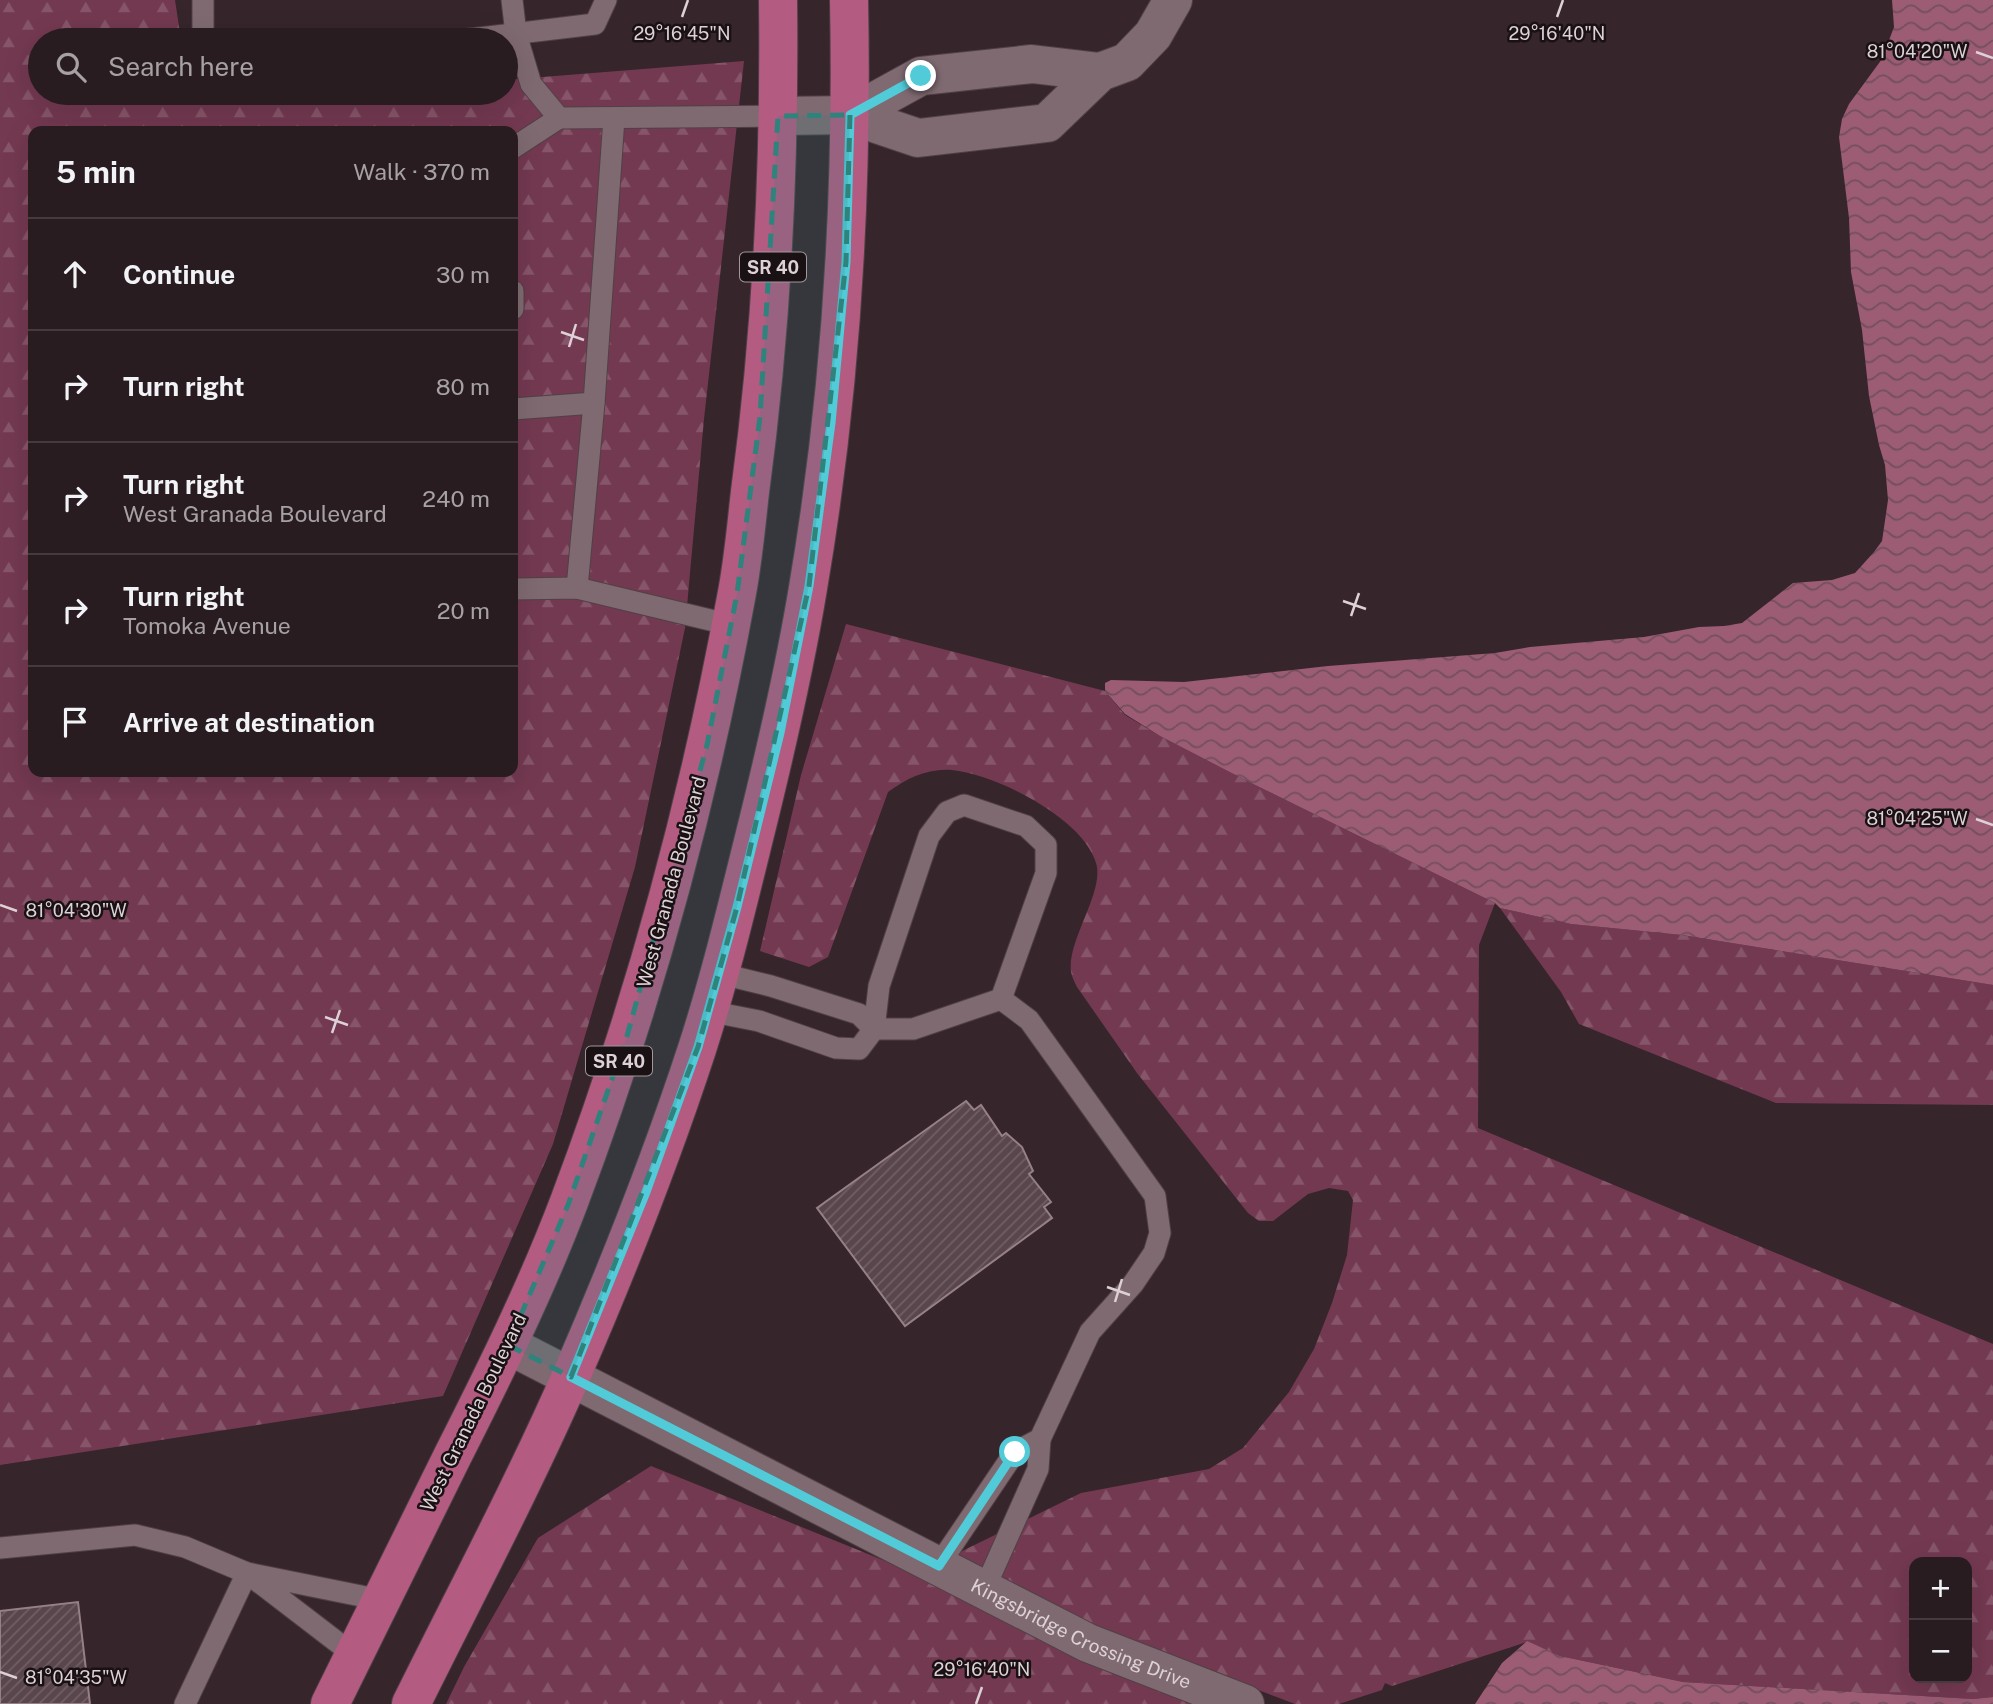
<!DOCTYPE html>
<meta charset="utf-8">
<style>
body{margin:0;font-family:"Public Sans",sans-serif;background:#35292e;color:#f1f3f6}
.controls{position:absolute;right:21px;bottom:21px;display:grid;overflow:hidden;border-radius:14px;box-shadow:0 7px 28px #0002}
.controls button{width:63px;height:63px;display:grid;place-items:center;padding:0;border:0;border-bottom:2px solid #453a3f;background:#291c21;color:#f1f3f6;font:35px sans-serif}
.stop{position:absolute;width:21px;height:21px;margin:-16px;border:5px solid #52cbd9;border-radius:50%;background:#fff}
.stop.end{background:#52cbd9;border-color:#fff;box-shadow:0 2px 7px #0008}
.list{margin:0;padding:0;list-style:none}
h2{display:flex;justify-content:space-between;align-items:center;height:91px;margin:0;padding:0 28px;font-size:30px}
h2 small{font-size:23px;font-weight:400;color:#a5a1a5}
.list li{display:grid;grid-template-columns:46px 1fr auto;gap:21px;align-items:center;box-sizing:border-box;height:112px;padding:0 28px;border-top:2px solid #453a3f}
.list b{display:block;font-size:26px;white-space:nowrap}
.list p{margin:0;font-size:23px;white-space:nowrap;color:#a5a1a5}
.list em{font-size:23px;font-style:normal;color:#a5a1a5}
.icon{flex:none;width:38px;height:38px;fill:none;stroke:currentColor;stroke-width:2;stroke-linecap:round;stroke-linejoin:round}
.map{position:relative;flex:none;width:1993px;height:1704px;overflow:hidden}
.search{position:absolute;background:#291c21;box-shadow:0 7px 28px #0002;left:28px;top:28px;width:490px;height:77px;display:flex;align-items:center;gap:18px;box-sizing:border-box;padding:0 24px;border-radius:38px;color:#a5a1a5;font-size:26px}
.panel{position:absolute;background:#291c21;box-shadow:0 7px 28px #0002;left:28px;top:126px;width:490px;height:651px;border-radius:14px}
.map>svg:first-child{display:block}
.forest{fill:url(#forest-firs);fill-rule:evenodd}
.water{fill:url(#water-waves)}
.building{fill:url(#building-hatch);stroke:#968088;stroke-width:2}
.lines{fill:none;stroke-linecap:round;stroke-linejoin:round}
.lane-casing{stroke:#504146;stroke-width:23}
.street-casing{stroke:#504146;stroke-width:40}
.primary-casing{stroke:#504146;stroke-width:40}
.lane{stroke:#7f6a71;stroke-width:21}
.street{stroke:#7f6a71;stroke-width:38}
.primary{stroke:#b45b82;stroke-width:38}
.route{stroke:#52cbd9;stroke-width:9}
.marked{fill:#2e847d;fill-opacity:0.2;stroke:#2e847d;stroke-width:5;stroke-dasharray:14 9;stroke-linejoin:round}
.ticks{fill:none;stroke:#ddd1d5;stroke-width:2.5}
.labels{text-anchor:middle;dominant-baseline:central;stroke-width:5;stroke-linejoin:round;paint-order:stroke}
.shield{fill:#191114;stroke:#a2979b;stroke-width:2}
.shield-label{font-size:18px;font-weight:bold;fill:#ddd1d5}
.street-label{font-size:19px;fill:#ddd1d5;stroke:#191114}
.ticks-label{font-size:18px;text-anchor:middle;fill:#ddd1d5;stroke:#191114;stroke-width:5;stroke-linejoin:round;paint-order:stroke}
</style>
<div class="map">
<svg width="1993" height="1704" viewBox="0 0 1993 1704">
<defs>
<pattern id="forest-firs" width="22" height="20" patternUnits="userSpaceOnUse" patternTransform="scale(1.75)"><rect width="22" height="20" fill="#733951"/><path d="M5 1l3.5 6h-7zM16 11l3.5 6h-7z" fill="#865569"/></pattern>
<pattern id="water-waves" width="16" height="10" patternUnits="userSpaceOnUse" patternTransform="scale(1.75)"><rect width="16" height="10" fill="#9b5c74"/><path d="M0 5q4-4 8 0t8 0" fill="none" stroke="#734f5d"/></pattern>
<pattern id="building-hatch" width="6" height="6" patternUnits="userSpaceOnUse" patternTransform="scale(1.75)"><rect width="6" height="6" fill="#59454c"/><path d="M-1 1l2-2M0 6l6-6M5 7l2-2" fill="none" stroke="#705f65"/></pattern>
</defs>
<rect width="100%" height="100%" fill="#37252c"/>
<g class="forest">
<path d="M0,0H175L181,40H40V93H189L192,105L343,93H506V80L744,61L704,419L685,628L635,867L553,1144L443,1396L0,1465ZM33,131H513V772H33Z"/>
<path d="M846,624L1105,691L1125,715L1160,736L1249,782L1495,903L1479,945L1478,1128L1993,1344V1697L1973,1699L1683,1682L1560,1656L1527,1642L1392,1686L1385,1683L1382,1690L1339,1704H1295L1095,1627L956,1554L1081,1493L1209,1469L1243,1448L1289,1392L1314,1349L1332,1303L1347,1255L1353,1200L1348,1191L1329,1188L1308,1194L1273,1221H1259L1248,1213L1137,1073L1077,987C1075,983 1072,977 1071,972C1067,940 1105,892 1096,863C1084,819 996,774 952,770C928,768 907,778 888,792L828,957L809,967L760,951L801,775ZM1914,1562H1967V1678H1914Z"/>
<polygon points="1500,908 1571,924 1682,935 1993,985 1993,1105 1776,1103 1579,1024 1561,992"/>
<polygon points="651,1466 910,1571 1195,1704 446,1704 464,1667 538,1538"/>
</g>
<g class="water">
<polygon points="1892,0 1993,0 1993,985 1682,935 1571,924 1500,908 1495,903 1249,782 1160,736 1125,714 1105,691 1105,683 1111,680 1184,682 1328,666 1495,653 1530,647 1644,637 1699,627 1724,626 1742,623 1793,583 1832,580 1855,573 1874,552 1882,541 1888,500 1885,465 1879,445 1869,396 1862,330 1851,272 1849,218 1839,137 1842,119 1849,104 1882,59 1894,27"/>
<polygon points="1527,1641 1560,1656 1683,1682 1973,1699 1993,1697 1993,1704 1475,1704 1502,1663"/>
</g>
<g class="building">
<polygon points="966,1101 974,1110 981,1105 1002,1136 1006,1133 1022,1147 1033,1171 1029,1174 1051,1202 1044,1207 1052,1218 905,1326 817,1208"/>
<polygon points="78,1602 90,1704 0,1704 0,1611"/>
</g>
<g class="lines">
<g class="lane-casing">
<g id="lane">
<polyline points="512,0 516,34 531,84 559,118 778,116"/>
<polyline points="203,40 203,0"/>
<polyline points="462,40 595,24 606,0"/>
<polyline points="513,148 559,118"/>
<polyline points="513,291 513,309"/>
<polyline points="513,409 594,403"/>
<polyline points="577,588 594,403 614,118"/>
<polyline points="513,589 577,588 731,625"/>
<polygon points="964,805 1026,826 1046,845 1046,873 1001,999 913,1029 874,1029 879,986 929,836 947,812"/>
<polyline points="1001,999 1029,1020 1155,1196 1160,1233 1154,1253 1133,1284 1090,1332 1040,1439"/>
<polyline points="708,1011 759,1021 836,1048 859,1049 874,1029 859,1014 771,986 718,973"/>
<polyline points="0,1548 135,1535 185,1547 247,1573 185,1704"/>
<polyline points="938,1566 1015,1452 1040,1439 1038,1469 984,1590"/>
<polyline points="354,1655 247,1573 381,1600"/>
</g>
</g>
<g class="street-casing">
<g id="street">
<polyline points="850,115 921,76 1032,64 1100,72"/>
<polyline points="778,116 850,115 918,138 1047,123 1100,72 1127,62 1153,35 1173,0"/>
<path id="s1" d="M508,1345L1088,1643L1245,1704"/>
</g>
</g>
<g class="primary-casing">
<g id="primary">
<path d="M330,1704C371,1621 412,1538 453,1455C495,1372 536,1289 569,1202C643,1006 698,805 736,598C743,563 746,527 750,492C772,329 780,165 778,0"/>
<path d="M411,1704C465,1595 523,1486 572,1374C618,1268 661,1159 697,1049C719,981 736,911 753,842C774,758 794,673 808,588C841,394 853,197 849,0"/>
</g>
</g>
<use href="#lane" class="lane"/>
<use href="#street" class="street"/>
<use href="#primary" class="primary"/>
</g>
<g class="lines">
<polyline class="route" points="921,76 850,115 846,262 831,423 809,586 780,733 737,907 698,1047 646,1192 571,1377 939,1566 1015,1452"/>
</g>
<path class="marked" d="M850,115L846,262L809,586L737,907L698,1047L571,1377L508,1345L568,1205L627,1036L707,745L737,594L760,417L778,116Z"/>
<path class="ticks" d="M682,17L688,0M1557,17L1563,0M1976,52L1993,58M561,332L584,340M569,347L576,324M1343,601L1366,609M1351,616L1359,593M1976,819L1993,825M0,905L17,911M325,1017L348,1025M332,1033L340,1010M1107,1287L1130,1295M1115,1302L1122,1279M0,1672L17,1678M976,1704L982,1687"/>
<g class="labels">
<g class="shield">
<rect x="740" y="252.5" width="66" height="29" rx="5"/>
<rect x="586" y="1046.5" width="66" height="29" rx="5"/>
</g>
<g class="shield-label">
<text x="773" y="267">SR 40</text>
<text x="619" y="1061">SR 40</text>
</g>
<g class="street-label">
<text transform="translate(671 882) rotate(-75)">West Granada Boulevard</text>
<text transform="translate(473 1412) rotate(-64)">West Granada Boulevard</text>
<text stroke="none"><textPath href="#s1" startOffset="642">Kingsbridge Crossing Drive</textPath></text>
</g>
</g>
<g class="ticks-label">
<text x="682" y="40">29°16'45"N</text>
<text x="1557" y="40">29°16'40"N</text>
<text x="1917" y="58">81°04'20"W</text>
<text x="1917" y="825">81°04'25"W</text>
<text x="76" y="917">81°04'30"W</text>
<text x="982" y="1676">29°16'40"N</text>
<text x="76" y="1684">81°04'35"W</text>
</g>
</svg>
<div class="controls">
<button>+</button>
<button>−</button>
</div>
<div class="stop" style="left:1015px;top:1452px"></div>
<div class="stop end" style="left:921px;top:76px"></div>
<div class="search"><svg class="icon" aria-label="search" viewBox="0 0 24 24"><circle cx="10" cy="10" r="6"/><path d="M15 15l6 6"/></svg>Search here</div>
<section class="panel">
<h2>5 min<small>Walk · 370 m</small></h2>
<ul class="list">
<li><svg class="icon" aria-label="ahead" viewBox="0 0 24 24"><path d="M12 20V5M6 11l6-6 6 6"/></svg><div><b>Continue</b></div><em>30 m</em></li>
<li><svg class="icon" aria-label="right" viewBox="0 0 24 24"><path d="M7 20v-9h11M14 6l5 5-5 5"/></svg><div><b>Turn right</b></div><em>80 m</em></li>
<li><svg class="icon" aria-label="right" viewBox="0 0 24 24"><path d="M7 20v-9h11M14 6l5 5-5 5"/></svg><div><b>Turn right</b><p>West Granada Boulevard</p></div><em>240 m</em></li>
<li><svg class="icon" aria-label="right" viewBox="0 0 24 24"><path d="M7 20v-9h11M14 6l5 5-5 5"/></svg><div><b>Turn right</b><p>Tomoka Avenue</p></div><em>20 m</em></li>
<li><svg class="icon" aria-label="arrive" viewBox="0 0 24 24"><path d="M6 21V4h12l-3 4 3 4H6"/></svg><div><b>Arrive at destination</b></div></li>
</ul>
</section>
</div>
